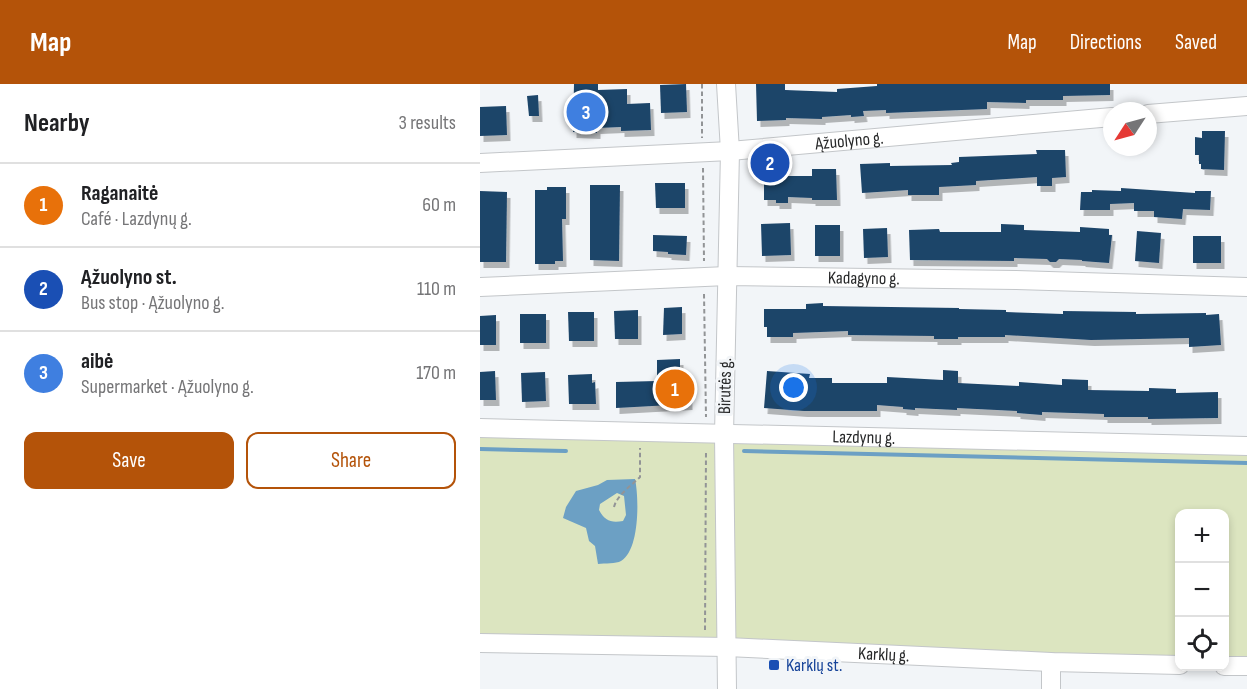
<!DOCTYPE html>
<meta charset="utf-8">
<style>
body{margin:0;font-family:"Sofia Sans Condensed",sans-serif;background:#f6f6f6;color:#202124}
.controls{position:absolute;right:18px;bottom:18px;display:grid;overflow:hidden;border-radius:12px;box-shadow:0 3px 9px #0003}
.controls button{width:54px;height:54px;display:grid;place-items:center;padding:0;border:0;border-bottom:2px solid #e0e0e0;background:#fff;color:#202124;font:30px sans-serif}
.compass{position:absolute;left:623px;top:18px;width:54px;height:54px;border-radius:50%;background:#fff;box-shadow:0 3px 9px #0003;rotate:234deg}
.you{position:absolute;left:314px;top:304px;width:21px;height:21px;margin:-15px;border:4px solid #fff;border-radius:50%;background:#1a73e8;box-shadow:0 0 0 9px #1a73e833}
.badge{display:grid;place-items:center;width:39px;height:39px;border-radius:50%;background:#b45309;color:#fff;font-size:20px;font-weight:700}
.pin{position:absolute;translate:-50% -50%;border:3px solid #fff;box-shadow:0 2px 6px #0006}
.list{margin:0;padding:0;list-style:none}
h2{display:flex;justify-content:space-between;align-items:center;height:78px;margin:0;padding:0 24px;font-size:26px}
h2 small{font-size:20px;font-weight:400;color:#757577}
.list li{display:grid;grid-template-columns:39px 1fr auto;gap:18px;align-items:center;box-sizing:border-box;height:84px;padding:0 24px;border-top:2px solid #e0e0e0}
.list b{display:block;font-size:22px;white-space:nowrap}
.list p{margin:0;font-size:20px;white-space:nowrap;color:#757577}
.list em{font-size:20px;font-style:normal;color:#757577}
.actions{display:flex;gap:12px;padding:18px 24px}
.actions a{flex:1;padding:14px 0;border:2px solid #b45309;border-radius:12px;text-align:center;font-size:21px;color:#b45309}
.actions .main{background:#b45309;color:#fff}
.icon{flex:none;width:33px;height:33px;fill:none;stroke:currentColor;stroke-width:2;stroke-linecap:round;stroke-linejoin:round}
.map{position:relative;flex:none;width:767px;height:605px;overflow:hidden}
header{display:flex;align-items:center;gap:36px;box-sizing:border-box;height:84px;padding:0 30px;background:#b45309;color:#fff}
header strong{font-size:28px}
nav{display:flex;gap:33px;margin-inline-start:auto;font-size:21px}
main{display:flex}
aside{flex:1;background:#fff}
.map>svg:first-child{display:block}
.green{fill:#dce5c0}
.water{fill:#6ca0c4;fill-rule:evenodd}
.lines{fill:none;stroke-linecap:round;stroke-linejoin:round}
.stream{stroke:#6ca0c4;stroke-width:4}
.building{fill:#1c4469;filter:url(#shadow)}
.minor-casing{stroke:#c3c6c9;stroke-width:20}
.path{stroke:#929496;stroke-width:2;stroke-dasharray:4.5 3;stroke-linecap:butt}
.minor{stroke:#fff;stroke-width:18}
.transit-dot{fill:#1a4fb4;stroke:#f2f5f8;stroke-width:2}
.labels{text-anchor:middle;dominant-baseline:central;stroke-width:6;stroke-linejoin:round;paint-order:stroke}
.street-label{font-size:18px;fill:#272829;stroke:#f2f5f8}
.transit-label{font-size:18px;fill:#164399;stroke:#f2f5f8;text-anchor:start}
</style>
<header>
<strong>Map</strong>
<nav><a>Map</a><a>Directions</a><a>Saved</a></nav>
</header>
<main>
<aside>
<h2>Nearby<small>3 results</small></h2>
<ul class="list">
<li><span class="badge" style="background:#e8710a">1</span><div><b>Raganaitė</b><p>Café · Lazdynų g.</p></div><em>60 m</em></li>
<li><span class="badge" style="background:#1a4fb4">2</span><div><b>Ąžuolyno st.</b><p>Bus stop · Ąžuolyno g.</p></div><em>110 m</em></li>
<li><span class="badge" style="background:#3f7fe0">3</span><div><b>aibė</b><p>Supermarket · Ąžuolyno g.</p></div><em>170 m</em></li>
</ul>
<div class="actions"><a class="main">Save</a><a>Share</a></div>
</aside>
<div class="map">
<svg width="767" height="605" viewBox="0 0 767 605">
<defs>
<filter id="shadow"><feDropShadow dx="3.5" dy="6" stdDeviation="0" flood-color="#0004"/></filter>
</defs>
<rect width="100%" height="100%" fill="#f2f5f8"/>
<polygon class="green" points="0,344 767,367 767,582 745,582 744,430 700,430 699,581 0,559"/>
<path class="water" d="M155,395C159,413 160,466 141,477C136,480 125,479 118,480L115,462L109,457L106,444L83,434L86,423L96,407L118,401L127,396ZM137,409L144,412L146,431L143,437C131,439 125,437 119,426L120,420Z"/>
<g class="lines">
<g class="stream">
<polyline points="0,365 86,367"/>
<polyline points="264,367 767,379"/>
</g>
</g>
<g class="building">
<polygon points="94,0 118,0 118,6 147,5 147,20 170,19 171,46 141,47 141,43 117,44 117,49 93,48"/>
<polygon points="206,0 207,28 181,29 180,1"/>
<polygon points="276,0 305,0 305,6 357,8 357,5 397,2 397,0 630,0 630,11 583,12 583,16 546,16 546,19 507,18 507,25 406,29 406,26 383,27 384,32 371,33 371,31 342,33 342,35 306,34 306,36 277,37"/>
<polygon points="58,11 59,32 49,32 47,12"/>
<polygon points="26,22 27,51 0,52 0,23"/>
<polygon points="722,47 745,47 744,86 721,85 721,80 719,80 719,71 715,71 715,53 722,54"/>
<polygon points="556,66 585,66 586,93 572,94 572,102 557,102 557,93 496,97 496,101 459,103 459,111 428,111 428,106 382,109 380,80 410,79 410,82 472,81 471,79 479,78 479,73 557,70"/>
<polygon points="332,85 356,85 357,116 332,116 332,114 308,113 308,119 296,119 296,116 284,116 284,92 332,92"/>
<polygon points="175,99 205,99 205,124 176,124"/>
<polygon points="110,101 140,101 139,177 110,176"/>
<polygon points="67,103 86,103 86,135 82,135 83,177 75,177 75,180 55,180 55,106 67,106"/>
<polygon points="641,104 715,109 715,107 731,107 730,126 703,125 702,135 674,133 674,127 654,127 654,119 630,120 630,126 600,126 601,108 612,108 612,106 641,107"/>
<polygon points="0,107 27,108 26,178 0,178"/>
<polygon points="310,139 311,171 282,172 281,140"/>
<polygon points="521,140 544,141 544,146 600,148 600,143 629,145 629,151 632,151 629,179 602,177 602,176 579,175 576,178 570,178 567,175 534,174 534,177 430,176 429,146 459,145 460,148 521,148"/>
<rect x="335" y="141" width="25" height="31"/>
<polygon points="407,144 408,173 384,174 383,145"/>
<polygon points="657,147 681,149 679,179 655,177"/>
<polygon points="173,151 207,152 206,171 188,170 188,168 173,167"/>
<rect x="713" y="152" width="28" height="27"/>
<polygon points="343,219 343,222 479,224 479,225 526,226 526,228 583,230 583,227 656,228 656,230 726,229 726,231 739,230 741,261 709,263 709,254 611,256 525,251 525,253 478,253 478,255 454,255 454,252 368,251 368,247 313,249 313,253 287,253 287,243 284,243 284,225 326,225 326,220"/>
<polygon points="202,223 202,250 183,251 184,224"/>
<polygon points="158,226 158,255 135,255 134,227"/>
<polygon points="88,228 114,228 114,257 89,257"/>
<rect x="40" y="230" width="26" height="29"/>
<polygon points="16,231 16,261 0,261 0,232"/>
<polygon points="200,275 200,287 208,287 209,320 136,324 136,298 177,297 177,276"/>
<polygon points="463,286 478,287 478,299 539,302 539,298 582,301 582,295 608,296 608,306 669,307 669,304 696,305 696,309 738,308 738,334 668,335 668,333 624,333 624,330 562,328 562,331 537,329 537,327 477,324 477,326 435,324 435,326 423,325 423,323 397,321 397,327 324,327 284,324 287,287 330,290 329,294 352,294 352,299 407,299 407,293 463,296"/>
<polygon points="15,287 16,316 0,316 0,288"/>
<polygon points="65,288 66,317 42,318 41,289"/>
<polygon points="112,290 112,299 115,298 116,320 89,320 88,291"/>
</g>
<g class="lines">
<g class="minor-casing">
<g id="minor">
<polyline points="246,0 250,67 244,351 247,605"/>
<polyline points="668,30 767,22"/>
<path id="s1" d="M0,79L250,67L632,33"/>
<path id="s2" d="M0,203L247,192L536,196L767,203"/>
<path id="s3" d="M0,344L767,362"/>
<path id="s4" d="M0,559L247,563L571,578L700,581"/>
<polyline points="744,582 767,582"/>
<polyline points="571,605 571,578"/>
</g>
</g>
<g class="path">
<polyline points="222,0 222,54"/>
<polyline points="223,84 224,177"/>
<polyline points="224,210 226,333"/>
<path d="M134,423C137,411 151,402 160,393V364"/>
<polyline points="225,546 226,366"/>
</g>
<use href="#minor" class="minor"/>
</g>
<rect class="transit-dot" x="288" y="575" width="12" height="12" rx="3"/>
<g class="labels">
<g class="street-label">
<text stroke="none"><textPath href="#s1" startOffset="370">Ąžuolyno g.</textPath></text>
<text stroke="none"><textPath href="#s2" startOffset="384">Kadagyno g.</textPath></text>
<text transform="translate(245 302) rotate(-89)">Birutės g.</text>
<text stroke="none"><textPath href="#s3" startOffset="384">Lazdynų g.</textPath></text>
<text stroke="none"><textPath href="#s4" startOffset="404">Karklų g.</textPath></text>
</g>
<g class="transit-label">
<text x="306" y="581">Karklų st.</text>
</g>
</g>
</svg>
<div class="controls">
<button>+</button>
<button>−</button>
<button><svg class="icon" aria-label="locate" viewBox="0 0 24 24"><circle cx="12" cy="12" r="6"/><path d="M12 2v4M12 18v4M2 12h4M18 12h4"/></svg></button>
</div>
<svg class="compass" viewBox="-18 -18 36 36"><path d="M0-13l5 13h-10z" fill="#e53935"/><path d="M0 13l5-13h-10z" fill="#757577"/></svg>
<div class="you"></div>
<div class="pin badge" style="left:195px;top:305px;background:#e8710a">1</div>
<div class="pin badge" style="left:290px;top:79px;background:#1a4fb4">2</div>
<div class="pin badge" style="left:106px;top:28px;background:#3f7fe0">3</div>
</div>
</main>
